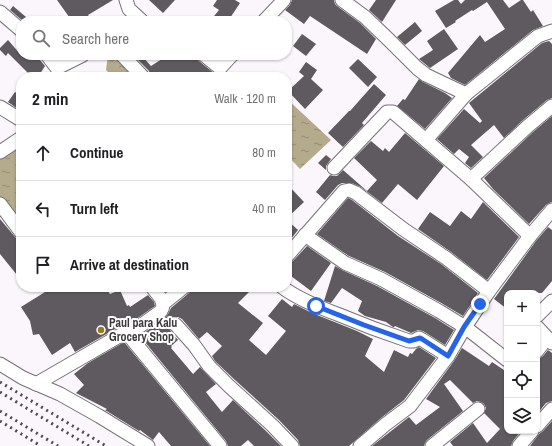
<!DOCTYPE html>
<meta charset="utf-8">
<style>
body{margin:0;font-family:"Archivo Narrow",sans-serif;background:#f6f6f6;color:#202124}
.controls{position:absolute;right:12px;bottom:12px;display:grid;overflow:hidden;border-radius:8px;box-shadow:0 1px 3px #0004}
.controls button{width:36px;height:36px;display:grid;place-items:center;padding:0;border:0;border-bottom:1px solid #e0e0e0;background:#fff;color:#202124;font:20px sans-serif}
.stop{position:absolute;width:12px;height:12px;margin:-9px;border:3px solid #2563eb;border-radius:50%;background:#fff}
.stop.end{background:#2563eb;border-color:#fff;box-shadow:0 1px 4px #0008}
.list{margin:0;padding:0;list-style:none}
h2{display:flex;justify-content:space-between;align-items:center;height:52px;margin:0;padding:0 16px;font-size:17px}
h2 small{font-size:13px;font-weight:400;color:#757577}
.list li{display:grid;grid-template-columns:26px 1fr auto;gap:12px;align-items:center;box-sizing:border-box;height:56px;padding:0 16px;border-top:1px solid #e0e0e0}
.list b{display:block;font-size:15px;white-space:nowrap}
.list em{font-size:13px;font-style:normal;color:#757577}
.icon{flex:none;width:22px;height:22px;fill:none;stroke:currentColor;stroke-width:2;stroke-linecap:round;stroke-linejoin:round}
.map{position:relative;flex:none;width:552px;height:446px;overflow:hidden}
.search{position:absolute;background:#fff;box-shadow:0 1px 3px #0004;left:16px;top:16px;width:276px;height:44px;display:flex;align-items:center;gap:10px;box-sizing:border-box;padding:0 14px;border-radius:16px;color:#757577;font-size:15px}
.panel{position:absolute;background:#fff;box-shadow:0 1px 3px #0004;left:16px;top:72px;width:276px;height:220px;border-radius:16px}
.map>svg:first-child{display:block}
.water{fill:url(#water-ripples)}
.building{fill:#5f5a5f}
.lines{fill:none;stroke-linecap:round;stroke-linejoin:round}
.minor-casing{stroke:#767176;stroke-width:15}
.minor{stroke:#fff;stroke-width:13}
.rail{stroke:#4f4c4f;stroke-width:3;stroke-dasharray:2 4;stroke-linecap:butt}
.route{stroke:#2563eb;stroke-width:5}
.poi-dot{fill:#957b22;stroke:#fff;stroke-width:1.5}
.labels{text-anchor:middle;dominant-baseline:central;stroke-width:4;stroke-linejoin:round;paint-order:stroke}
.poi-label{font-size:12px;font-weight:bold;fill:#3b393b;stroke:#fff;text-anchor:start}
</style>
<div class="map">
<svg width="552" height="446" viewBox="0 0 552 446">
<defs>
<pattern id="water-ripples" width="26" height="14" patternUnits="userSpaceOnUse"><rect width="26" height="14" fill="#b4aa8c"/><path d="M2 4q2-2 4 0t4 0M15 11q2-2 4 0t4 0" fill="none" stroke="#948b74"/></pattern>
</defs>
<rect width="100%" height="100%" fill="#fbf6fb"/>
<g class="water">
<polygon points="108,55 119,55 139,77 113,77 106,70"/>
<polygon points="287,99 331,140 300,169 287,155"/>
<polygon points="21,144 21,233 0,203 0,158"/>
</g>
<g class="building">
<polygon points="57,0 113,0 88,15 92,21 72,21"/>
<polygon points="149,0 175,0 163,13"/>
<polygon points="217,0 235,0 240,3 228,21 210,21 219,10 213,6"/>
<polygon points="292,0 334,0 335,4 337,6 360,23 376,39 367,54 310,16 304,24 285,10 290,5"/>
<polygon points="376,0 396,0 382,22 369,10"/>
<polygon points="454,0 458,0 461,4 465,0 503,0 509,8 521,0 523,0 531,12 533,10 543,26 533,30 465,85 451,78 448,73 480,35 485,42 505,29 487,2 473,11 472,10 455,21 456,22 446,28 435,11"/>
<polygon points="13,6 26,17 23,21 10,10"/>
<polygon points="415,22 422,31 405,45 397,37"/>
<polygon points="444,29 458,49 430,68 419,59 433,50 427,41"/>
<polygon points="302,34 316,44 306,56 293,46"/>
<polygon points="8,40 21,55 39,55 40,60 45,66 38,77 32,77 8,53 6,56 0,50 0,48"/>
<polygon points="549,41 552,44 552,98 547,100 523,120 504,138 494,125 471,145 483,157 471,168 465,163 469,157 459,149 454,154 437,139 464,109 480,123 482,121 469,103 542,43"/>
<polygon points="133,55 141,55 151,66 168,55 176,55 197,58 199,61 215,74 218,76 222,76 226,73 229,77 151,77 149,71"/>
<polygon points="358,59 377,77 368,87 349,68"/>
<polygon points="306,62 317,70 311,79 323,90 305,109 288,91 304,76 299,72"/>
<polygon points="419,79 423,82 445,93 452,98 425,129 397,106 403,99 405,100"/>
<polygon points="374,84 386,95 362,123 364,125 343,147 328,133 349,111 350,111"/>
<polygon points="15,92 21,96 21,105 18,109 8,102"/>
<polygon points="552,116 552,202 549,203 546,205 529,224 493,189 484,178 533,132"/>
<polygon points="405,133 444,166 417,200 398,184 382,203 361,187 352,183 342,183 338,185 325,200 316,192 330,175 333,176 337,176 343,170 367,191 377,180 354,158 371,141 383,151 385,148 389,152"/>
<polygon points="326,155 331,159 326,166 326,170 318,163"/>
<polygon points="287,184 304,202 287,218"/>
<polygon points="348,198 352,200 398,236 441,264 478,293 463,316 443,304 385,272 349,256 340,250 341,247 340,250 317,234"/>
<polygon points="483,202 519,237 487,280 451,252 418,229 430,212 450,226 461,211 471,219"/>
<polygon points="0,219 21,244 21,280 0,254"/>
<polygon points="287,220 298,230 287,244"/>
<polygon points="548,227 552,230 552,281 542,293 507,293 507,309 494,299 536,241"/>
<polygon points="307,246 331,263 311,291 287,273 287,264 290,263 293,261"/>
<polygon points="335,266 342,270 377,286 435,318 454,330 445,345 423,331 418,330 411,333 395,326 394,327 393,327 386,322 365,316 358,311 362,301 342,288 331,303 324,301"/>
<polygon points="53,287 105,287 110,294 120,290 127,306 129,305 130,307 148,295 154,302 155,306 132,322 122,325 75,352 70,343 52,355 39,334 33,335 30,321 21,307"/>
<polygon points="192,287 254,287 238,303 263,323 249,340 266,355 286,331 268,316 282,299 292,307 294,304 312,313 357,331 373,339 365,356 384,372 394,350 408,357 410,353 412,354 416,349 419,347 436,358 404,400 381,418 349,446 300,446 298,440 279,420 235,380 215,361 212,356 222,346 207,332 199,339 182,319 178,317 174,317 170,319 169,322 168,326 170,330 178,340 171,346 172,347 171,348 193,374 200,367 216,384 206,392 209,396 222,412 233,400 267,432 281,446 254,446 248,440 241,446 228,446 226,441 140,336 166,317 168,314 171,308 189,293 191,290"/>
<polygon points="124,342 210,446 171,446 159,432 153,440 140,430 139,431 105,410 107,409 76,393 84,385 74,374 88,363"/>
<polygon points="462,348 489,366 492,362 507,372 507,431 521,431 513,441 511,446 453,446 450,442 473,423 487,443 500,429 484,413 486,408 484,404 481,402 477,401 473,403 450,380 444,384 463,411 427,440 425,443 424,446 372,446 409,417 416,425 440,407 426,399 454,361"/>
<polygon points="548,350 552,353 552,401 546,403 537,414 537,359 540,358 543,356"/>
<polygon points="552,421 552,446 530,446 539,434 543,431"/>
</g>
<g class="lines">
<g class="minor-casing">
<g id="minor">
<polyline points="126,0 129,9 142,21"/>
<polyline points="342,0 365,17 389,40 417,68 426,75 466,94"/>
<polyline points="0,12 21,30"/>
<polyline points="264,21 284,0"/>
<polyline points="47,55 57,68 83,55"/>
<polyline points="122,55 143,77"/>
<polyline points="204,55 220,68 232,55"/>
<polyline points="0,107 21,120"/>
<polyline points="426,140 466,94 538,36 552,31"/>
<polyline points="0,152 21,138"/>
<polyline points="334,168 387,112 393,112 471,179 528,126 552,106"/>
<polyline points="471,179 530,236"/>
<polyline points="0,204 21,232"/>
<polyline points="305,235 345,263 381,279 439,311 465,327 507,360"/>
<polyline points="287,256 344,191 349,190 356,193 403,229 446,258 489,291"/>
<path d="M152,287C157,294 167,302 161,311L136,329L126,332L220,446"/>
<path d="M282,287C298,299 318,307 337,314C361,324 385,333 409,341H414L419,338L421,339L448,356"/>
<polyline points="164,303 184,287"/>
<polyline points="537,316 552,301"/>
<polyline points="176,325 194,345 209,366 229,386 273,426 292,446"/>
<polyline points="537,327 552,343"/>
<polyline points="537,351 547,338"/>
<polyline points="0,364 23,378 60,394 99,416 148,446"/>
<polyline points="36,384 126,332"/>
<polyline points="537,426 552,409"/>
<polyline points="360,446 386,424 410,406 448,356 465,327 489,291 530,236 552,210"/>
<polyline points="432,446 478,409"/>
<polyline points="519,446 532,431"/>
</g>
</g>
<use href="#minor" class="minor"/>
<g class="rail">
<polyline points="0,382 106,446"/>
<polyline points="0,392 89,446"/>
<polyline points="0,411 58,446"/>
<polyline points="0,421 41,446"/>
</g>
</g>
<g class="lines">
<polyline class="route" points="316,306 364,325 409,341 420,338 422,339 448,356 464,327 480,304"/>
</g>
<circle class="poi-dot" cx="101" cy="330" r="4"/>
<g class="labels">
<g class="poi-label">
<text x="109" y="323">Paul para Kalu<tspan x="109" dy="14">Grocery Shop</tspan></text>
</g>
</g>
</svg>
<div class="controls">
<button>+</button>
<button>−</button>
<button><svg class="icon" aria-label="locate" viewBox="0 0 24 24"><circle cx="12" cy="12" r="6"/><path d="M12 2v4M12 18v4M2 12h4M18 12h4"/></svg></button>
<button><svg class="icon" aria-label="layers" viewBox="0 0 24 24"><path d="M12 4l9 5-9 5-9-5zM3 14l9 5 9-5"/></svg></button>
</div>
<div class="stop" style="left:316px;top:306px"></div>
<div class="stop end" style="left:480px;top:304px"></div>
<div class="search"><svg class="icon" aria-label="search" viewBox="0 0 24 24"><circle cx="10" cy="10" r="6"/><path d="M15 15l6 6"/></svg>Search here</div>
<section class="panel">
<h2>2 min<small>Walk · 120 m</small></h2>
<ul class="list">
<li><svg class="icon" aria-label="ahead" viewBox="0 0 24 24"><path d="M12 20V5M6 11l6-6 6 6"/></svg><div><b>Continue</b></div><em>80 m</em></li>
<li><svg class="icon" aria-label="left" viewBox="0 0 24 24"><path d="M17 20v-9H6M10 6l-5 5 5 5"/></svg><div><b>Turn left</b></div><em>40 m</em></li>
<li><svg class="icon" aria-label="arrive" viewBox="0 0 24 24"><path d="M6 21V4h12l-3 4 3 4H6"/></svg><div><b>Arrive at destination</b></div></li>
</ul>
</section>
</div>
